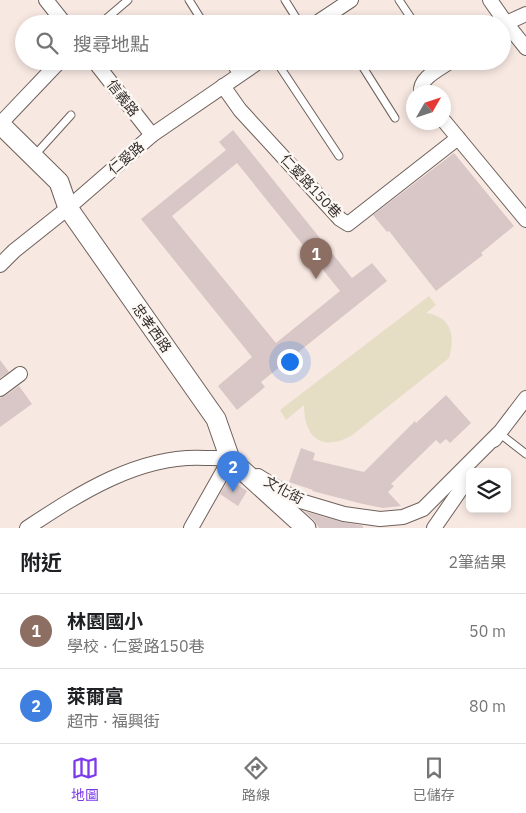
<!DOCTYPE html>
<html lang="zh-TW">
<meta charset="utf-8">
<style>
body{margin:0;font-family:"IBM Plex Sans","Noto Sans TC",sans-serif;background:#f2f2f2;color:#202124}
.controls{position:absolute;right:15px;bottom:15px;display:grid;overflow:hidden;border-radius:8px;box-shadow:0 2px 8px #0003}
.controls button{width:45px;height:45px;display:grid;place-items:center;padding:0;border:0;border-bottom:1px solid #e0e0e0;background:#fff;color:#202124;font:25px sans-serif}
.compass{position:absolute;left:406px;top:85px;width:45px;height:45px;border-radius:50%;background:#fff;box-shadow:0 2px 8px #0003;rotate:51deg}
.you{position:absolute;left:289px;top:361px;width:18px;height:18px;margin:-12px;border:4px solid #fff;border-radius:50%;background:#1a73e8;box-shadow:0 0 0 8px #1a73e833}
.badge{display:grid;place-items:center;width:32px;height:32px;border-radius:50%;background:#7c3aed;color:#fff;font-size:16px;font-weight:700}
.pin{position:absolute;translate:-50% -41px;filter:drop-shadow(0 1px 2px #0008)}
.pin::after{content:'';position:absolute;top:26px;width:18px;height:15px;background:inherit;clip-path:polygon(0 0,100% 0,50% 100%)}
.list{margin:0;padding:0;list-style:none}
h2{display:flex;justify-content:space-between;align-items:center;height:65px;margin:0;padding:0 20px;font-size:21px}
h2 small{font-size:16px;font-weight:400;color:#757577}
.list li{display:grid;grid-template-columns:32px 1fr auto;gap:15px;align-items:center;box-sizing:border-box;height:75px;padding:0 20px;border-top:1px solid #e0e0e0}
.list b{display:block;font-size:19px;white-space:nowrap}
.list p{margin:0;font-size:16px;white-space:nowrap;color:#757577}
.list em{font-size:16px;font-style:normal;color:#757577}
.icon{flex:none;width:28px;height:28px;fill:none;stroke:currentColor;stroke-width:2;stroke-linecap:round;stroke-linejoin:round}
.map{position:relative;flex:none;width:526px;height:528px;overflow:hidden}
.search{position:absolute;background:#fff;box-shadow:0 2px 8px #0003;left:15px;right:15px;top:15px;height:55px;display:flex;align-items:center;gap:12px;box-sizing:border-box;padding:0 18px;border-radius:28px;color:#757577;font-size:19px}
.sheet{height:215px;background:#fff}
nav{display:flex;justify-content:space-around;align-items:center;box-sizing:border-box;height:70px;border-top:1px solid #e0e0e0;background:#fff;font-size:14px;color:#757577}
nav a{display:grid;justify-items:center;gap:2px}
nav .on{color:#7c3aed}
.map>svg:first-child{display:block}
.green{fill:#e6dec4}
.building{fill:#d8c7c6;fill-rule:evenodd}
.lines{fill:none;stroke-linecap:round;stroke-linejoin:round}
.lane-casing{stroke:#6e615c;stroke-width:9}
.street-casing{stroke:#6e615c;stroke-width:16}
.secondary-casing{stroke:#6e615c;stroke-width:21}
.lane{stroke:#fff;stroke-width:7}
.street{stroke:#fff;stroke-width:14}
.secondary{stroke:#fff;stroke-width:19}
.labels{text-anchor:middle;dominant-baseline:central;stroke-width:5;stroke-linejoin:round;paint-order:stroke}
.street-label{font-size:14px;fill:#36302d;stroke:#fef8f5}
</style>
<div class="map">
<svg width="526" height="528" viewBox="0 0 526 528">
<rect width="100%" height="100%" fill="#f8e8e2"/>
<path class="green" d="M429,296L436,305L426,313C451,316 456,336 449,358L351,436C321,452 304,437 304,405L286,420L280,410Z"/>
<g class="building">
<path d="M233,130L352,278L372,263L387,281L261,382L265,387L237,410L218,386L252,357L141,219L226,150L219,142ZM237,163L340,291L276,343L172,216Z"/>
<polygon points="454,153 514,226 481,253 483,255 436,291 389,231 387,232 373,215"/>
<polygon points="0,360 9,372 0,378"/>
<polygon points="19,386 32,404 0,427 0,398 5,396"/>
<polygon points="446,395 471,423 450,443 446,439 440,444 436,440 391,484 394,486 388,492 401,506 383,508 363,504 312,491 313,490 289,482 301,448 315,453 313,460 364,472 415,421 416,423"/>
<polygon points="229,479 247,491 238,506 220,494"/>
<polygon points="304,511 342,522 360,525 363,526 363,528 319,528 314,520"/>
</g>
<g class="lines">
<g class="lane-casing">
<g id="lane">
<polyline points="189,0 204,24"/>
<polyline points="285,0 300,24"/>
<polyline points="399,0 415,24"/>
<polyline points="330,15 336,24"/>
<polyline points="100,24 128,0"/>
<polyline points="228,61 238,76"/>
<polyline points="276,61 339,156"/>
<polyline points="359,61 395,118"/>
<polyline points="34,156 71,115"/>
<polyline points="499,433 526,454"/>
</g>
</g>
<g class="street-casing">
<g id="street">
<polyline points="46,0 65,24"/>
<polyline points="490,0 506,23 526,48"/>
<polyline points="315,24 351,0"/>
<polyline points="502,25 526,14"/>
<polyline points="94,61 152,135"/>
<polyline points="223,86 240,110 340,219 348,224 458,138"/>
<path d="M421,92C419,78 440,69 451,61"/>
<polyline points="444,121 526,220"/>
<polyline points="0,124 60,61"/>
<polyline points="0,265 14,251 68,208 152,135 260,61"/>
<polyline points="0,389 20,374"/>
<polyline points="494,440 526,398"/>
<polyline points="258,476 297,500 344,514 380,519 403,517 423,509 499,433"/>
<path d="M27,528C80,493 140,454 206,458C216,458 227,457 236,462"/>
<polyline points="191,528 230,459"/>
<polyline points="434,528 470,476"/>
</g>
</g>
<g class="secondary-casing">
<polyline id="secondary" points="0,124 59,182 68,208 216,419 230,459 306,528"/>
</g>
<use href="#lane" class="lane"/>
<use href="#street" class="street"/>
<use href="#secondary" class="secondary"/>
</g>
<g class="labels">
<g class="street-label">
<text transform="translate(123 98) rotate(52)">信義路</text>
<text transform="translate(126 158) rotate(-41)">仁愛路</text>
<text transform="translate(311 186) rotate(47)">仁愛路150巷</text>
<text transform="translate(152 328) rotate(55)">忠孝西路</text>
<text transform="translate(284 490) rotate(28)">文化街</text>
</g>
</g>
</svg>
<div class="controls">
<button><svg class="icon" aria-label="layers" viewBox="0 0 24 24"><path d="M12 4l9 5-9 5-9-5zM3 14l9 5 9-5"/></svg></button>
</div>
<svg class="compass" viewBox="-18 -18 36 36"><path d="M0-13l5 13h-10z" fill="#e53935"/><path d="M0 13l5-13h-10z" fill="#757577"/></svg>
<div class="you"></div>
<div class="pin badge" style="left:316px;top:279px;background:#8d6e63">1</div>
<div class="pin badge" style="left:233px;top:492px;background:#3f7fe0">2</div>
<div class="search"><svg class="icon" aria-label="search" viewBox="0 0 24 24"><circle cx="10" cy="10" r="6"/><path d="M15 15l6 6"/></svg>搜尋地點</div>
</div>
<section class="sheet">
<h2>附近<small>2筆結果</small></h2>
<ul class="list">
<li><span class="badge" style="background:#8d6e63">1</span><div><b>林園國小</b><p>學校 · 仁愛路150巷</p></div><em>50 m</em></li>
<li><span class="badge" style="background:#3f7fe0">2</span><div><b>萊爾富</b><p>超市 · 福興街</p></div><em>80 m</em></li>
</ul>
</section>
<nav>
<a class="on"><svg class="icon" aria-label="map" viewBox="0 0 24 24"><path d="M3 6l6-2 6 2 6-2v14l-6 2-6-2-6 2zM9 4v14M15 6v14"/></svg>地圖</a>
<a><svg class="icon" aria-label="directions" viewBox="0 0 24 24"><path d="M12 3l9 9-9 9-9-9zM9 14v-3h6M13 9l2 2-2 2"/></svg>路線</a>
<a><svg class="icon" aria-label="saved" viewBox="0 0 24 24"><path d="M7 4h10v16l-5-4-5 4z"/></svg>已儲存</a>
</nav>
